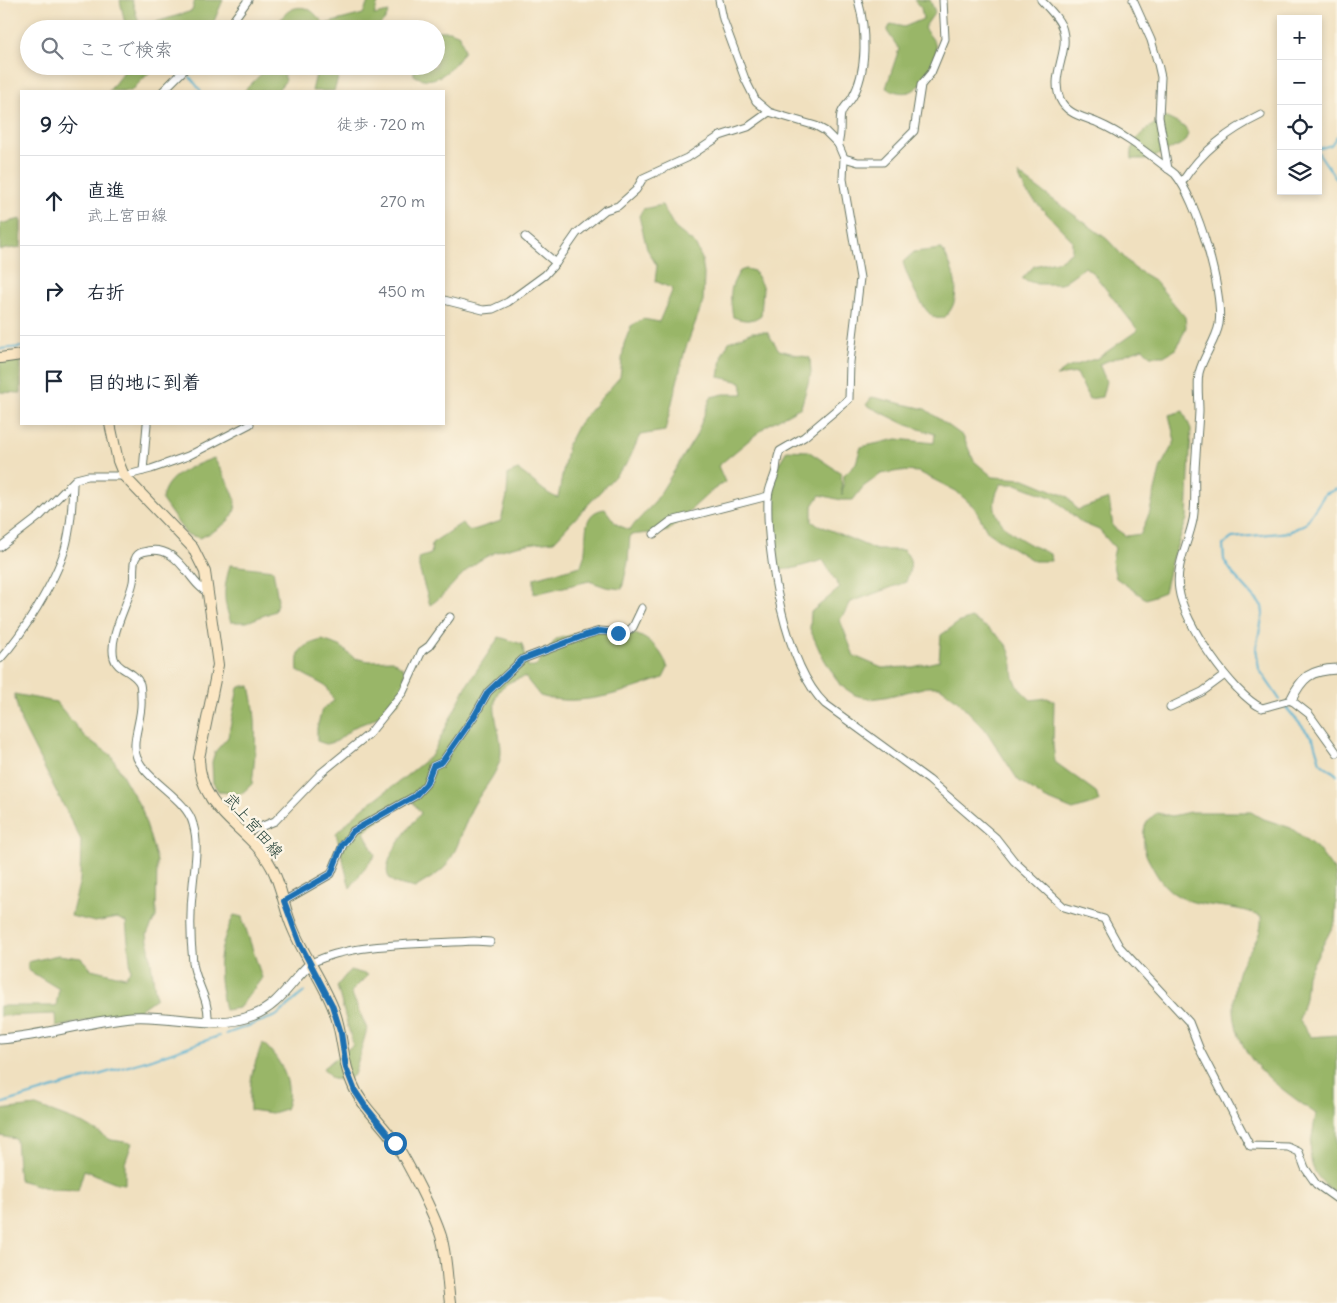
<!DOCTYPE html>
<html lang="ja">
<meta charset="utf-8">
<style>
body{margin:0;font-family:Delius,"Klee One",sans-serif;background:#f6f6f7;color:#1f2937}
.controls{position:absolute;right:15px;top:15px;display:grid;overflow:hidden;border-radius:0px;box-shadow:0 2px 8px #0003}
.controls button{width:45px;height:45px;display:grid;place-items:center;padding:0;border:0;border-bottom:1px solid #e0e1e3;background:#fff;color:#1f2937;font:25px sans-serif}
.stop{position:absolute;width:15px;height:15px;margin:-11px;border:4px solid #1f6fb2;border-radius:50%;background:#fff}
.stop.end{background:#1f6fb2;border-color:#fff;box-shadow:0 1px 5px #0008}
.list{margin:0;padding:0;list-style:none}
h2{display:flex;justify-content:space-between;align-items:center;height:65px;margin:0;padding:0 20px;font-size:21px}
h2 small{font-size:16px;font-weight:400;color:#747a83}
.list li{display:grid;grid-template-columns:32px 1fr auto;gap:15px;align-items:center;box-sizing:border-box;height:90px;padding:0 20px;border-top:1px solid #e0e1e3}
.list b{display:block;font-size:19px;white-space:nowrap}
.list p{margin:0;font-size:16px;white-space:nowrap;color:#747a83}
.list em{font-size:16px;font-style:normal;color:#747a83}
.icon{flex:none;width:28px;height:28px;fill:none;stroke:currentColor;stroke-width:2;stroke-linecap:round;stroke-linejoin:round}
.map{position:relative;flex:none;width:1337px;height:1303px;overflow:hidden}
.search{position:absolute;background:#fff;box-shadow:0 2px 8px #0003;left:20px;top:20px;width:425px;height:55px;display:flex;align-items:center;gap:12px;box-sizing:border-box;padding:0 18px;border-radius:28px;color:#747a83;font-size:19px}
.panel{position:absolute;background:#fff;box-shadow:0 2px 8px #0003;left:20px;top:90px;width:425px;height:335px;border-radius:0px}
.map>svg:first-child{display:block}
.forest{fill:#99b668;stroke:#5c7a4e}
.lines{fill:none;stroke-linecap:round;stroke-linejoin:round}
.stream{stroke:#51afcf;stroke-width:2}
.minor-casing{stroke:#687665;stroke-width:9}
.tertiary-casing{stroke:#687665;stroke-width:11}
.secondary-casing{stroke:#687665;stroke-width:12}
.minor{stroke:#fff;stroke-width:7}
.tertiary{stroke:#fff;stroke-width:9}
.secondary{stroke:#fbe6c3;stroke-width:10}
.route{stroke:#1f6fb2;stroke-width:6}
.labels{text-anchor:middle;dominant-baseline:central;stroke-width:5;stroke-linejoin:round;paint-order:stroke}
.street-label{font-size:16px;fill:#1f3d34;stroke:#fcf5e5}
</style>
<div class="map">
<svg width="1337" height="1303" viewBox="0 0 1337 1303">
<rect width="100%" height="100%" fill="#fcf5e5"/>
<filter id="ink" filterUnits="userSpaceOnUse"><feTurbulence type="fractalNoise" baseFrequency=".02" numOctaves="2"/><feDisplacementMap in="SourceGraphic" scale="10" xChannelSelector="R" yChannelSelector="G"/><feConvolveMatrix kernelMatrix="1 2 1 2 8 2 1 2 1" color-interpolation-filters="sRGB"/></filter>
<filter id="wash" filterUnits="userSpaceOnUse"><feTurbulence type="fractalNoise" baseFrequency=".0096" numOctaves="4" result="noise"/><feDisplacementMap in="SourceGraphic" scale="20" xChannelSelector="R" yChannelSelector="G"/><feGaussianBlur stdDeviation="1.12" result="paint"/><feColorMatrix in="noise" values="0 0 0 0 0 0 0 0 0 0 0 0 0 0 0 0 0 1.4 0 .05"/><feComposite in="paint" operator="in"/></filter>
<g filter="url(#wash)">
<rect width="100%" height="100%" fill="#f0e0bf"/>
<g class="forest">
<polygon points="120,0 132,0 140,27 192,11 195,0 223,0 214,21 206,29 126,29"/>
<path d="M369,0H379L374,15L389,12L384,21L376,29H277C280,14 295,2 310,10C315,13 320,20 325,24L363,14Z"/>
<path d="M914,0H930L935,12L924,28C927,33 933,38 935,44C941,59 924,88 909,92C900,94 894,91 886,88L899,49L887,31L891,24L904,27L923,19L921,8Z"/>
<path d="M436,31H450L460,35L464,51C453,68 435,89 414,75V66H436Z"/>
<polygon points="128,66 156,66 131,91 109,91"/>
<polygon points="269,66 281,67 286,80 277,91 244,91"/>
<polygon points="318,66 342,66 334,91 312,91"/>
<path d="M1165,117L1185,127L1188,134L1184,143L1150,159H1132C1129,137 1149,128 1165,117Z"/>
<polygon points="1018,174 1107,239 1134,268 1154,280 1185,317 1186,327 1177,348 1164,356 1150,356 1143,348 1099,364 1106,381 1102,397 1089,399 1077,373 1056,376 1067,368 1098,358 1138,330 1094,274 1085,267 1061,284 1037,284 1022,279 1034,266 1061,260 1072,251 1072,240 1026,192"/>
<path d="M662,205L675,228L695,244L702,259L704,274L703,302L685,350L665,431L640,435L628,462L554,541C521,544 489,548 464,573C452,584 444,596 430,605L419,568V558L431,554L432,543L462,523L470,531L501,521L507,496L508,474L518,470C530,477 546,495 558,498L568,444L579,423L620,377L624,344L631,326L643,319L659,322L673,289L655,281L657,266L647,249L639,216L643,209Z"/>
<polygon points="21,219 21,247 0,250 0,224"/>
<path d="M942,249C954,270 965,298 944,318C941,318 938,319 936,318C923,314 906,274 903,262L914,252Z"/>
<path d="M746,269L754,271L763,288L761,315C752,322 744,321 733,317C730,296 728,289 740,271Z"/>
<path d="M752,332H767L779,350L810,358L811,373L801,407L766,426L718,466L725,482L710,492L668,531L630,535L628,562L622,589L606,587L589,581L534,594V578L581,566C582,561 585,556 585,551C587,533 582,512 605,509L616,524L629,530L654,503L696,436L711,397L724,394H743L741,382L719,377L723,353L729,342Z"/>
<polygon points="21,359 21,393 0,392 0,360"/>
<path d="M872,397L925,409L963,436L974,461L993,477L1025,479L1068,497L1077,510L1109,499L1113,527L1126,536L1141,534L1150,511L1161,466L1175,441L1169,415L1183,411L1191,429L1187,519L1171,562L1164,592L1146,599L1116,578L1112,561L1115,548L1099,530L1082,523L1053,498L1016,484H1001C978,521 1022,541 1050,554L1051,561H1034L1006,544L988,532L974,507L956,491L919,472L900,471L881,474L863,487L853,500H841L820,495L812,507V522L876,550H903C915,561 910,568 906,582L851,602L840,620L854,656L882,668L913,667L939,661L941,635L958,623L971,618C983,625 1002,636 1008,648C1020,674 1003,675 1031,700L1047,698L1054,701L1053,745L1055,762L1096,792L1099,802L1073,810L1044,798L1018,780L985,729L956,699L940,687H927L885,697L869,699L855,695L840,685L821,654L810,629L811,612L840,588L823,560L795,568L779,570L773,510L774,472L787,450L808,451L841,473L842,495L844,475L856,463L861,447L897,439L934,443L935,434L907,425L866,405Z"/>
<path d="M214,458C236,499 254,513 200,538L186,534L162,500C164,475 193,466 214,458Z"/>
<path d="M230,565L273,570L278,600L275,611L247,622H231C222,599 224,588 230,565Z"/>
<path d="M603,627C633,631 657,637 668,668L663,678C626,692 579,708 540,696L525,677C469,689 510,733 499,763C493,780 479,794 471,810C463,827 459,847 448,863C442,873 425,881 415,888C408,886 397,885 392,881C374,867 412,824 421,813L409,797L364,832L375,855L350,888L336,833L363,808L400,781L432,755L467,685L499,637L522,644L528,667H535L556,639Z"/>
<path d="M322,640L340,646L354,658L369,661L392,660L404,669L406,685L400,701L372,720L354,727L337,741L326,744L317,741V728L322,709L334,701L327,687L298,671C296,649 301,646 322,640Z"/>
<path d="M243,686H250C258,719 256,750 252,784L241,794L219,792L213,783L212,762L215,752L228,737L238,688Z"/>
<polygon points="14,694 56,702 85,737 111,755 142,810 157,861 156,917 147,934 156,998 139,1010 56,1027 55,1014 0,1016 0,1006 56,1006 59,989 28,970 28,962 58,955 81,958 91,969 125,977 131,970 126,922 117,918 95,922 71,916 80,880 81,840 21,722"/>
<path d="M1190,812H1251L1261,818L1291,828L1317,848L1335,872L1337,887L1335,922L1307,975L1305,998L1299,1020L1311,1037L1337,1035V1194C1301,1169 1310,1151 1316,1114C1274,1083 1231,1058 1234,999C1235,988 1236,975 1241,965C1249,948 1263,938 1261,917C1222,897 1180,918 1154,870C1150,862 1144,854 1144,845C1143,829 1143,823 1157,813L1172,816Z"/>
<path d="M234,915L242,917L262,978L239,1008L225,1010C217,970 216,953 234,915Z"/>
<polygon points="350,970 368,975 351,992 367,1029 354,1075 347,1080 332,1079 323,1068 353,1045 337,986"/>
<path d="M263,1043C279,1057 296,1086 285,1109L272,1113L250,1110C249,1082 252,1068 263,1043Z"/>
<polygon points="36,1106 86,1125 111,1140 132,1143 125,1163 125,1184 117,1183 84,1170 78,1190 51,1189 19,1180 16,1139 0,1136 0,1110"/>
</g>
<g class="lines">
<g class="stream">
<polyline points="190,77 201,91"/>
<polyline points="1318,149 1331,145 1337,136"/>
<polyline points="1318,152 1337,180"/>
<polyline points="0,349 21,347"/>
<polyline points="1280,700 1259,669 1256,648 1263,614 1262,606 1233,574 1224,560 1223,545 1232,538 1289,532 1305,524 1325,494 1337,489"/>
<polyline points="1283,704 1313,739 1320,762 1337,775"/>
<polyline points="226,1034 276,1016 304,992"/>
<polyline points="0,1104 149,1060 219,1036"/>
</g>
</g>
</g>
<g filter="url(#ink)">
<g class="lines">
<g class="minor-casing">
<g id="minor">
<path d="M719,0L723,19L745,79L756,101L769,112L816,126L825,131L838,144L844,158L843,179L860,278L850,362L849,399L804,437L780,451C777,457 777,463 776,470C774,480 768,488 768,499C766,554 785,665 825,704L929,780L996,838L1014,861L1064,907L1104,919L1119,946L1189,1022L1200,1050L1250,1146L1288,1147L1299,1152L1305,1168L1316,1184L1337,1199"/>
<path d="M1041,0C1049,9 1061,20 1063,31C1069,53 1050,75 1060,99C1067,115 1085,117 1098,123C1126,135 1151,156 1175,174C1197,200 1224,291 1219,324C1216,341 1203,356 1199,373C1197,385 1199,399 1199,411C1198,431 1196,451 1195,471C1194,487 1196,505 1193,520C1188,544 1175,566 1179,590C1183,622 1233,695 1262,708L1291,700L1309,714L1337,753"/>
<polyline points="1133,0 1151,40 1158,64 1161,77 1159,117 1168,169"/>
<polyline points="227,29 248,0"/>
<polyline points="163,91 188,66"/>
<path d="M838,144C842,132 839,121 841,114C843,107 849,103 852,98C868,71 866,28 858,0"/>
<polyline points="844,158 858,162 883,162 914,131 921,85 931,73 945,39 943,0"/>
<path d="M1182,182C1202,151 1228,131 1261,115"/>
<polyline points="525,237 556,263"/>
<polyline points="444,300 483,310 493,309 508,302 545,275 556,263 577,233 605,210 618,206 636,190 643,178 687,158 720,136 748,127 769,112"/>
<polyline points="143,471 147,424"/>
<polyline points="654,534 671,521 768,496"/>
<polyline points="0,547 40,516 76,479 88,476 124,476 151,469 188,456 250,424"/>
<path d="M0,659C23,634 55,582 65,549C71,528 72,506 73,484"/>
<polyline points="1170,707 1202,692 1225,675"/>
<polyline points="243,834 275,821 321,773 369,734 403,692 422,651 429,646 450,617"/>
<polyline points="284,901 331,874 343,845 353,831 415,796 426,784 433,766 442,762 475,715 488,692 523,659 586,635 600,631 626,633 633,627 642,608"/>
<path d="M310,964C348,942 428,944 474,941L490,942"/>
<path d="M208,1020C209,998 196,984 193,963C190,936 190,910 193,884C195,863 199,844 193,824C187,799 149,783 137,758C130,741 143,718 141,699C141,695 141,688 140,684C135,671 117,670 114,658C108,636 129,603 133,582C135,572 130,555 143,552C180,541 188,585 209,593"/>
</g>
</g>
<g class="tertiary-casing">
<g id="tertiary">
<path d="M1291,700C1302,677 1310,670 1337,669"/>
<path d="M0,1039C45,1036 88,1021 132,1017C172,1014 216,1031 254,1015C279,1006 291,981 310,964"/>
</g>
</g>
<g class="secondary-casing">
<g id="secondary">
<polyline points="0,358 21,355"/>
<path d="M110,424L118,461L124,476L193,548L205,572L218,665L199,758C200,814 250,826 272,868C282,887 284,909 293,929C305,958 325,984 335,1013C343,1036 342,1061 352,1083C361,1106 380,1121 394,1141C408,1163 433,1211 441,1236C447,1256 447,1281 450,1303"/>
</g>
</g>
<use href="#minor" class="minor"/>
<use href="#tertiary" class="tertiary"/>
<use href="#secondary" class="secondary"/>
</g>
</g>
<g class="lines" filter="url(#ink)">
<polyline class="route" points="395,1143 365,1106 355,1091 346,1068 341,1033 332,1005 300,944 284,901 331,874 342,845 353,831 415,796 426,784 433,766 442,762 475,715 488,692 523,659 586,635 600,631 618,633"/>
</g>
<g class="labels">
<g class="street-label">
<text transform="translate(254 825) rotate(49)">武上宮田線</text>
</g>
</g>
</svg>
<div class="controls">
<button>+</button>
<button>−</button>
<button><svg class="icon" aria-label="locate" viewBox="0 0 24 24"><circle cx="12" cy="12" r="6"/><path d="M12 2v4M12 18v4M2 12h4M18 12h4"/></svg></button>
<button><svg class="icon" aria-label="layers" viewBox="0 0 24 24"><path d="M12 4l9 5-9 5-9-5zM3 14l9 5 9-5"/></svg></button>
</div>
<div class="stop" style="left:395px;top:1143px"></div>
<div class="stop end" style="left:618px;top:633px"></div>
<div class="search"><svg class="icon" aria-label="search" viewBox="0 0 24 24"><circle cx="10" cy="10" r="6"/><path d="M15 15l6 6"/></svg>ここで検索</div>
<section class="panel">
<h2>9 分<small>徒歩 · 720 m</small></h2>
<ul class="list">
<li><svg class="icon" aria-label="ahead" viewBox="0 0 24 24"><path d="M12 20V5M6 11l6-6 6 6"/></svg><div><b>直進</b><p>武上宮田線</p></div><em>270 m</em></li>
<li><svg class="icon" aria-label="right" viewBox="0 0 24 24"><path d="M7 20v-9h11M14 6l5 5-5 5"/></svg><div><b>右折</b></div><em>450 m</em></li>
<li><svg class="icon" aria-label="arrive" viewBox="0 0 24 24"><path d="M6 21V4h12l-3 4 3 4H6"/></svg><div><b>目的地に到着</b></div></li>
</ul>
</section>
</div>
